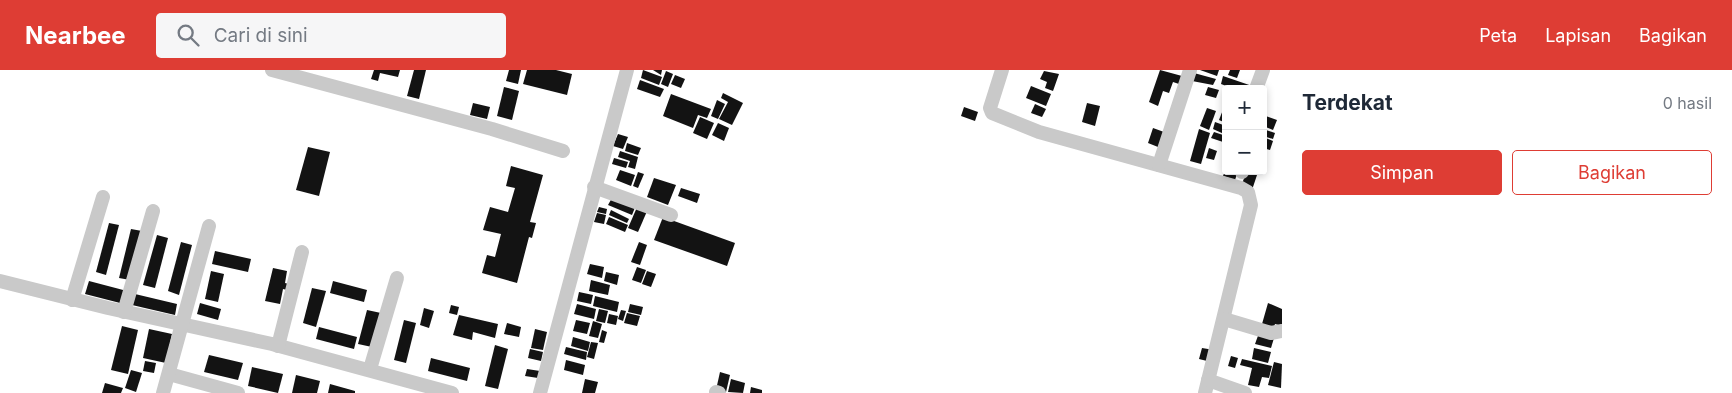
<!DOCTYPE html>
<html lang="id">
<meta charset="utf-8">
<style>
body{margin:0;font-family:Inter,sans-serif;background:#f6f6f7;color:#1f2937}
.controls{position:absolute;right:15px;top:15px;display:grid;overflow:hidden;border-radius:5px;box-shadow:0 2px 8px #0003}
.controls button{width:45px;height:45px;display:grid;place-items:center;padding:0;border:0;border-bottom:1px solid #e0e1e3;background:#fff;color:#1f2937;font:25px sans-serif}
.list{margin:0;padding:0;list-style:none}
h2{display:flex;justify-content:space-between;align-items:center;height:65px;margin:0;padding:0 20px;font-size:21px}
h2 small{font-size:16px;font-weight:400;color:#747a83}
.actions{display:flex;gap:10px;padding:15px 20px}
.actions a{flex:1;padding:11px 0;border:1px solid #de3d34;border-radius:5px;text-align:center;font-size:18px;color:#de3d34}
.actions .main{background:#de3d34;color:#fff}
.icon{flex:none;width:28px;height:28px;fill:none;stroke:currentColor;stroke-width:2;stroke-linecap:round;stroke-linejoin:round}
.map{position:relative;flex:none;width:1282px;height:323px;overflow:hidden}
header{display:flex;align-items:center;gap:30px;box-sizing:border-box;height:70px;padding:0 25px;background:#de3d34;color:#fff}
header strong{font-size:24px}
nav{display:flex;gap:28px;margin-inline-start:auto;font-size:18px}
.search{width:350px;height:45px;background:#f6f6f7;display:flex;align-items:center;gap:12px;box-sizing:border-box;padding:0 18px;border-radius:5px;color:#747a83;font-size:19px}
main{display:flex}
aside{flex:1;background:#fff}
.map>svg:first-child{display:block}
.building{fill:#131313}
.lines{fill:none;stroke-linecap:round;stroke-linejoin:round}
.minor{stroke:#c9c9c9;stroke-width:14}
</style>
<header>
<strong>Nearbee</strong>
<div class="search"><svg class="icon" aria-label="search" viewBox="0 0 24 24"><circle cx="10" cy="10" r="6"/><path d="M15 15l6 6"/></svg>Cari di sini</div>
<nav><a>Peta</a><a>Lapisan</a><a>Bagikan</a></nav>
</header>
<main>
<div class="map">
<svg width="1282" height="323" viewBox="0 0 1282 323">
<rect width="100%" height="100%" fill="#fff"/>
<g class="building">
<polygon points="374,0 400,0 398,7 380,3 378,11 371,9"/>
<polygon points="414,0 426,0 419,29 407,26"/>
<polygon points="509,0 521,0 518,14 506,11"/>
<polygon points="527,0 556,0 572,4 567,25 523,14"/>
<polygon points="643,0 662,7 659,15 641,8"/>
<polygon points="653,0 662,0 661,5"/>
<polygon points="1160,0 1182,6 1179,14 1173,12 1169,23 1163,21 1158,36 1149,32"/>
<polygon points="1200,0 1219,0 1217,6"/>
<polygon points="1230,0 1240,0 1237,8 1228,5"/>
<polygon points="666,1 673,4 668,17 661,14"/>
<polygon points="1044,1 1059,4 1053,21 1045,18 1047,12 1040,9"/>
<polygon points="1194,3 1216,9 1213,15 1192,11"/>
<polygon points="675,5 685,9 681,18 671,14"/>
<polygon points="1223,6 1258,18 1258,19 1234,19 1221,14"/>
<polygon points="640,10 664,19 660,27 637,19"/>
<polygon points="1031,16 1051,24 1046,36 1026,28"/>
<polygon points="504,17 519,21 512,50 497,46"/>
<polygon points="1208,17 1219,20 1216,28 1205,25"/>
<polygon points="723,23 743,33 732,55 719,49 728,32 721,28"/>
<polygon points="671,24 711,39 707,48 698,45 693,58 663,46"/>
<polygon points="717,30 725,34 718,49 711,46"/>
<polygon points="1226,32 1226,53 1219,50"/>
<polygon points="473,33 490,37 487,49 470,45"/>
<polygon points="1087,33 1100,36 1095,56 1082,52"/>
<polygon points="1035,34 1046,39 1042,47 1031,43"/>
<polygon points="964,37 978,42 975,51 961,46"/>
<polygon points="1207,38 1216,41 1209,60 1200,56"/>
<polygon points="1263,45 1277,50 1273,60 1263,56"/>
<polygon points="700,47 714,53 707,69 693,63"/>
<polygon points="1215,52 1226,56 1224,64 1213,59"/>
<polygon points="718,53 729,58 724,71 712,65"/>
<polygon points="1153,58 1164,62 1158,77 1148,73"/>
<polygon points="1199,59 1210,63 1201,94 1190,91"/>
<polygon points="1263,59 1275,63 1273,69 1263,66"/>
<polygon points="1214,62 1226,66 1226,73 1211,68"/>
<polygon points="618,64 628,67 623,79 613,76"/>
<polygon points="1263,67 1273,71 1270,80 1263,78"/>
<polygon points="627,73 641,78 638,85 625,81"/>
<polygon points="308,77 330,82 319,126 296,120"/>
<polygon points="1209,78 1217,81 1214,90 1206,88"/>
<polygon points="620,81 638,87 635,99 628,97 630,91 618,87"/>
<polygon points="1263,81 1267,82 1263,93"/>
<polygon points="614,88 628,92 626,98 612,94"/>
<polygon points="511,96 543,105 530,152 536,153 532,168 529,167 517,213 482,203 487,185 495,187 501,164 483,160 490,137 508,142 515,118 506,116"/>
<polygon points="620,100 635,105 631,116 616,110"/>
<polygon points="1225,101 1238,101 1235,110 1223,106"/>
<polygon points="1247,101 1257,105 1252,120 1241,116"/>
<polygon points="638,102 644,104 638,118 633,116"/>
<polygon points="654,108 676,115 668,135 647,127"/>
<polygon points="681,118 700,124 697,133 678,126"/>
<polygon points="613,126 636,135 632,145 608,135"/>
<polygon points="638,135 648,139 638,162 628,158"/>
<polygon points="599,137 607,139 606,144 597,142"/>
<polygon points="611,140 629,149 627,153 609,145"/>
<polygon points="597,143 606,145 604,154 594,152"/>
<polygon points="609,147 628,155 625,162 606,154"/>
<polygon points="663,147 735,173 727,196 654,170"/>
<polygon points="109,153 119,155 106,205 96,202"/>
<polygon points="131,159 142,161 130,210 119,208"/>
<polygon points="157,165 168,168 155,218 143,215"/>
<polygon points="181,172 192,175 179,225 168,221"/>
<polygon points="639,172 647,175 640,195 631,192"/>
<polygon points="215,181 251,189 248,202 212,194"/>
<polygon points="590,194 604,197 602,208 587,204"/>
<polygon points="637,197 646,200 641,213 632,210"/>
<polygon points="273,198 287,201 285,213 289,214 287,220 283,219 280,234 265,231"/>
<polygon points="211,201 224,204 218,232 205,229"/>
<polygon points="647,201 656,204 651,217 642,214"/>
<polygon points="606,202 619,205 617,215 604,211"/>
<polygon points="591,210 610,215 608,225 589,221"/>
<polygon points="89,211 127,221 124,234 85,224"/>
<polygon points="333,211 367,220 364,232 330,223"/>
<polygon points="312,218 326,221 316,257 303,253"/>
<polygon points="579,222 593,225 591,234 577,231"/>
<polygon points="135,224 177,234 175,245 132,235"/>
<polygon points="595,226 619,232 617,242 593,236"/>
<polygon points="200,233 221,239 218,250 197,244"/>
<polygon points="1268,233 1282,239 1282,256 1275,254 1274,257 1262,254"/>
<polygon points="577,234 596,239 594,249 574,244"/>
<polygon points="630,234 643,237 641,245 628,242"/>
<polygon points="451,235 459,237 457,245 449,243"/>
<polygon points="424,238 434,241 429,258 420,255"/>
<polygon points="599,239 608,241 605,253 596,251"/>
<polygon points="367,240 381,243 372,277 358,274"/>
<polygon points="621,240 626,241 623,251 618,249"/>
<polygon points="627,243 640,246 637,256 624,253"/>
<polygon points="609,244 618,246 616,255 607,253"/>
<polygon points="459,245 498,254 495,268 473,262 472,270 453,265"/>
<polygon points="404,250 416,253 406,293 394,290"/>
<polygon points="576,250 590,253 587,264 573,261"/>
<polygon points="593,251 602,254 598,268 589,266"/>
<polygon points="507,253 521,257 519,267 504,264"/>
<polygon points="122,256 138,260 128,304 111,300"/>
<polygon points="319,257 357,267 354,279 316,269"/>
<polygon points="149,259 172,264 166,293 143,288"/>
<polygon points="535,259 547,262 543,280 531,278"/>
<polygon points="602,260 607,262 604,273 599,272"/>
<polygon points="1259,263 1274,268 1271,278 1255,274"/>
<polygon points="573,267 590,272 588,281 571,276"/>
<polygon points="591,272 598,273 594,289 587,287"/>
<polygon points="495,275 508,279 498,319 485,316"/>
<polygon points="566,277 587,282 586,290 564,284"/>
<polygon points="1202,278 1214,280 1211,292 1199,289"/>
<polygon points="1254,278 1271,282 1268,293 1252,289"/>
<polygon points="530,279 543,282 541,291 528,288"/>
<polygon points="209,285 243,293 238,310 204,302"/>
<polygon points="1231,286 1238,288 1235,298 1228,296"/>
<polygon points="431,288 470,298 467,311 428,301"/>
<polygon points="1242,289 1272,296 1269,308 1262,307 1259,317 1248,315 1252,298 1240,295"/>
<polygon points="566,290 585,295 583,305 564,300"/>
<polygon points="145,291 156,293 154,303 143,301"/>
<polygon points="1274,292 1282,294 1281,318 1268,315"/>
<polygon points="252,297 283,304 278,323 248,316"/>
<polygon points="527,299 540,301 538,308 525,306"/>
<polygon points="131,300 142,303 136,322 125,318"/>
<polygon points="720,302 730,305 726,322 716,320"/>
<polygon points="296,305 320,311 317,323 292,323"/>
<polygon points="585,309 598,312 595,323 582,323"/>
<polygon points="731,309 745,313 743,323 728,322"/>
<polygon points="105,313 123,318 121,323 102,323"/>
<polygon points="330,314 355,321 355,323 328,323"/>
<polygon points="751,317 762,320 762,323 750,323"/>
</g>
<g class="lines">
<g class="minor">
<polyline points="272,0 492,59 563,81"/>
<polyline points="1002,0 990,38 992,43 1039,62 1241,118 1248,122 1251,135 1205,323"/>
<polyline points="1256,19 1263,0"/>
<polyline points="1159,95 1190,0"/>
<polyline points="1242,102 1242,101"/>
<polyline points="594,117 671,145"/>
<polyline points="0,211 108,238 272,274 452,323"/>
<polyline points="72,230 103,127"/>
<polyline points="124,242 153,141"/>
<polyline points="1224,249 1271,263 1282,261"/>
<polyline points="278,276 302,182"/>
<polyline points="370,299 397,208"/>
<polyline points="169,304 238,323"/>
<polyline points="1208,310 1245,323"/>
<polyline points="716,322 719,323"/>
<polyline points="163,323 209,156"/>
<polyline points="540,323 627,0"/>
</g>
</g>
</svg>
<div class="controls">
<button>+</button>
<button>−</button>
</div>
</div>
<aside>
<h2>Terdekat<small>0 hasil</small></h2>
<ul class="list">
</ul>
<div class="actions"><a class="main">Simpan</a><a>Bagikan</a></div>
</aside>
</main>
